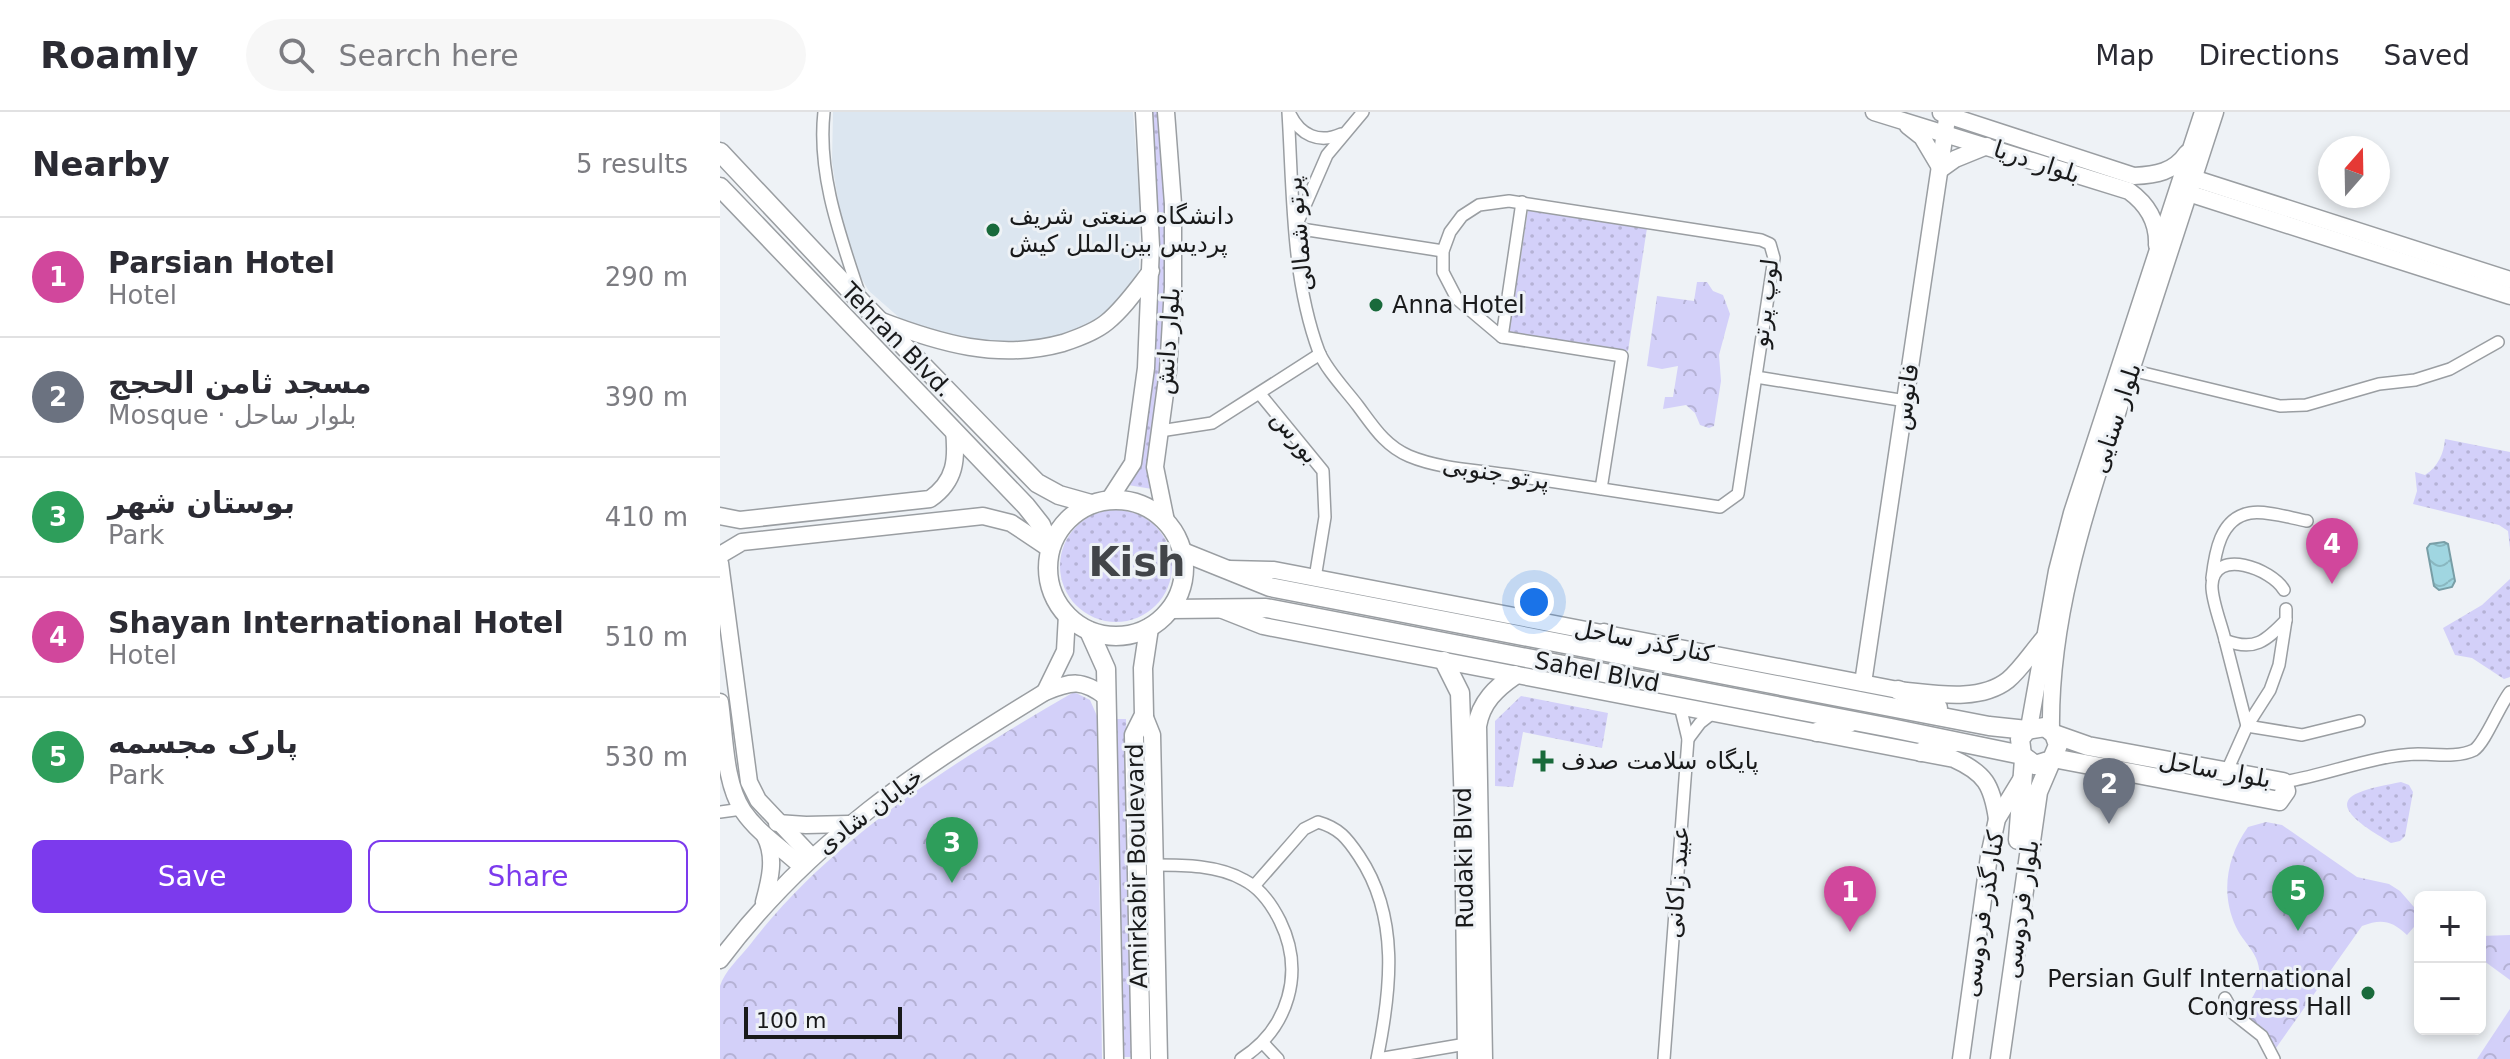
<!DOCTYPE html>
<meta charset="utf-8">
<style>
body{margin:0;font-family:"DejaVu Sans","Noto Naskh Arabic",sans-serif;background:#f7f7f7;color:#2b2b33}
.controls{position:absolute;right:24px;bottom:24px;display:grid;overflow:hidden;border-radius:12px;box-shadow:0 4px 12px #0003}
.controls button{width:72px;height:72px;display:grid;place-items:center;padding:0;border:0;border-bottom:2px solid #e1e1e2;background:#fff;color:#2b2b33;font:40px sans-serif}
.compass{position:absolute;left:1598px;top:24px;width:72px;height:72px;border-radius:50%;background:#fff;box-shadow:0 4px 12px #0003;rotate:20deg}
.scale{position:absolute;left:24px;bottom:20px;width:158px;box-sizing:border-box;padding-left:8px;border:4px solid #191a1b;border-top:0;font-size:22px;line-height:28px;white-space:nowrap;color:#191a1b;-webkit-text-stroke:6px #eef2f6;paint-order:stroke}
.you{position:absolute;left:814px;top:490px;width:28px;height:28px;margin:-20px;border:6px solid #fff;border-radius:50%;background:#1a73e8;box-shadow:0 0 0 12px #1a73e833}
.badge{display:grid;place-items:center;width:52px;height:52px;border-radius:50%;background:#7c3aed;color:#fff;font-size:26px;font-weight:700}
.pin{position:absolute;translate:-50% -66px;filter:drop-shadow(0 2px 4px #0008)}
.pin::after{content:'';position:absolute;top:42px;width:28px;height:24px;background:inherit;clip-path:polygon(0 0,100% 0,50% 100%)}
.list{margin:0;padding:0;list-style:none}
h2{display:flex;justify-content:space-between;align-items:center;height:104px;margin:0;padding:0 32px;font-size:34px}
h2 small{font-size:26px;font-weight:400;color:#7c7c81}
.list li{display:grid;grid-template-columns:52px 1fr auto;gap:24px;align-items:center;box-sizing:border-box;height:120px;padding:0 32px;border-top:2px solid #e1e1e2}
.list b{display:block;font-size:30px;white-space:nowrap}
.list p{margin:0;font-size:26px;white-space:nowrap;color:#7c7c81}
.list em{font-size:26px;font-style:normal;color:#7c7c81}
.actions{display:flex;gap:16px;padding:24px 32px}
.actions a{flex:1;padding:18px 0;border:2px solid #7c3aed;border-radius:12px;text-align:center;font-size:28px;color:#7c3aed}
.actions .main{background:#7c3aed;color:#fff}
.icon{flex:none;width:44px;height:44px;fill:none;stroke:currentColor;stroke-width:2;stroke-linecap:round;stroke-linejoin:round}
.map{position:relative;flex:none;width:1790px;height:947px;overflow:hidden}
header{display:flex;align-items:center;gap:48px;box-sizing:border-box;height:112px;padding:0 40px;background:#fff;border-bottom:2px solid #e1e1e2}
header strong{font-size:38px}
nav{display:flex;gap:44px;margin-inline-start:auto;font-size:28px}
.search{width:560px;height:72px;background:#f7f7f7;display:flex;align-items:center;gap:20px;box-sizing:border-box;padding:0 28px;border-radius:44px;color:#7c7c81;font-size:30px}
main{display:flex}
aside{flex:1;background:#fff}
.map>svg:first-child{display:block}
.built{fill:#dce6f0}
.grass{fill:url(#grass-dots)}
.park{fill:url(#park-crowns)}
.water{fill:url(#water-waves);stroke:#789ea6;stroke-width:2}
.lines{fill:none;stroke-linecap:round;stroke-linejoin:round}
.street-casing{stroke:#9a9ea2;stroke-width:14}
.secondary-casing{stroke:#9a9ea2;stroke-width:19}
.primary-casing{stroke:#9a9ea2;stroke-width:21}
.street{stroke:#fff;stroke-width:11}
.secondary{stroke:#fff;stroke-width:16}
.primary{stroke:#fff;stroke-width:18}
.poi-dot{fill:#196a3b;stroke:#eef2f6;stroke-width:3}
.labels{text-anchor:middle;dominant-baseline:central;stroke-width:6;stroke-linejoin:round;paint-order:stroke}
.street-label{font-size:24px;fill:#191a1b;stroke:#eef2f6}
.poi-label{font-size:24px;fill:#191a1b;stroke:#eef2f6;text-anchor:start}
.town-label{font-size:40px;font-weight:bold;fill:#424549;stroke:#eef2f6}
</style>
<header>
<strong>Roamly</strong>
<div class="search"><svg class="icon" aria-label="search" viewBox="0 0 24 24"><circle cx="10" cy="10" r="6"/><path d="M15 15l6 6"/></svg>Search here</div>
<nav><a>Map</a><a>Directions</a><a>Saved</a></nav>
</header>
<main>
<aside>
<h2>Nearby<small>5 results</small></h2>
<ul class="list">
<li><span class="badge" style="background:#d1479c">1</span><div><b>Parsian Hotel</b><p>Hotel</p></div><em>290 m</em></li>
<li><span class="badge" style="background:#6b7280">2</span><div><b>مسجد ثامن الحجج</b><p>Mosque · بلوار ساحل</p></div><em>390 m</em></li>
<li><span class="badge" style="background:#2e9e5b">3</span><div><b>بوستان شهر</b><p>Park</p></div><em>410 m</em></li>
<li><span class="badge" style="background:#d1479c">4</span><div><b>Shayan International Hotel</b><p>Hotel</p></div><em>510 m</em></li>
<li><span class="badge" style="background:#2e9e5b">5</span><div><b>پارک مجسمه</b><p>Park</p></div><em>530 m</em></li>
</ul>
<div class="actions"><a class="main">Save</a><a>Share</a></div>
</aside>
<div class="map">
<svg width="1790" height="947" viewBox="0 0 1790 947">
<defs>
<pattern id="grass-dots" width="8" height="8" patternUnits="userSpaceOnUse" patternTransform="scale(2)"><rect width="8" height="8" fill="#d3d0f9"/><path d="M2 2h.1M6 6h.1" fill="none" stroke="#b5b2d5" stroke-width="1.8" stroke-linecap="round"/></pattern>
<pattern id="park-crowns" width="20" height="18" patternUnits="userSpaceOnUse" patternTransform="scale(2)"><rect width="20" height="18" fill="#d3d0f9"/><path d="M2 6a3 3 0 1 1 6 0M12 15a3 3 0 1 1 6 0" fill="none" stroke="#b5b2d5"/></pattern>
<pattern id="water-waves" width="16" height="10" patternUnits="userSpaceOnUse" patternTransform="scale(2)"><rect width="16" height="10" fill="#a0d6e1"/><path d="M0 5q4-4 8 0t8 0" fill="none" stroke="#89b7c0"/></pattern>
</defs>
<rect width="100%" height="100%" fill="#eef2f6"/>
<polygon class="built" points="113,0 413,0 420,93 419,160 404,188 379,211 319,232 260,234 182,208 149,179 138,161 120,101 112,50"/>
<g class="grass">
<polygon points="430,0 440,0 444,51 447,175 432,377 408,373 438,134"/>
<polygon points="808,98 927,116 908,239 789,220"/>
<path d="M1725,327L1790,340V436L1788,419L1779,413L1693,392L1697,379L1695,360L1705,363C1718,355 1724,341 1725,327Z"/>
<circle cx="396" cy="454" r="56"/>
<polygon points="1790,467 1790,565 1784,567 1752,546 1735,543 1723,516 1762,493"/>
<polygon points="801,584 888,601 882,636 803,620 793,675 775,674 775,609"/>
<polygon points="395,607 406,607 413,945 402,945"/>
<path d="M1681,670L1689,673L1693,680L1685,724L1680,729L1671,731C1659,723 1604,695 1638,681C1651,675 1667,673 1681,670Z"/>
</g>
<g class="park">
<polygon points="977,170 987,170 993,179 1003,183 1010,202 999,243 1001,269 994,314 989,316 980,313 975,301 966,293 943,297 945,285 953,285 958,254 942,257 927,254 937,184 974,189"/>
<path d="M354,580L370,588L377,604L382,947H0C0,932 0,885 0,874C4,860 20,845 29,834C111,726 238,647 354,580Z"/>
<path d="M1546,710L1562,713L1637,765L1669,772L1680,779L1700,802V808L1687,823C1671,808 1661,807 1642,814L1556,936L1543,919L1519,901C1535,888 1545,866 1536,846C1531,835 1521,826 1516,815C1500,781 1507,744 1528,715Z"/>
<polygon points="1790,823 1790,868 1760,846 1761,824"/>
<polygon points="1790,897 1790,947 1757,947"/>
</g>
<polygon class="water" points="1724,430 1728,432 1735,469 1732,475 1719,478 1714,474 1707,436 1710,432"/>
<g class="lines">
<g class="street-casing">
<g id="street">
<path d="M104,0C97,63 121,126 140,184"/>
<path d="M568,0C573,79 571,165 599,240C607,259 626,278 638,294C653,314 665,334 689,344C720,357 757,358 790,363C860,374 930,385 1000,395L1018,382L1054,146L1050,132L1041,128L789,89L759,93L742,104L730,120L723,139V160L737,187L782,225L902,244L881,377"/>
<path d="M570,2C580,23 599,32 621,22"/>
<polyline points="577,112 607,43 643,0"/>
<polyline points="575,116 723,139"/>
<polyline points="782,225 802,90"/>
<polyline points="1411,258 1560,294 1586,293 1659,272 1695,268 1730,257 1778,230"/>
<polyline points="1036,265 1186,289"/>
<polyline points="540,282 603,359 605,405 595,466"/>
<polyline points="440,319 492,311 600,242"/>
<path d="M1492,466C1495,441 1500,406 1530,401C1546,398 1570,406 1587,409"/>
<path d="M1564,478C1552,457 1494,435 1492,473C1491,487 1502,514 1505,528C1534,540 1546,529 1566,508V497"/>
<polyline points="1505,528 1527,614"/>
<polyline points="1527,614 1582,623 1639,609"/>
<polyline points="968,627 980,611 994,600"/>
<polyline points="1506,661 1527,614 1550,578 1559,553 1566,508"/>
<path d="M1563,670C1608,663 1653,643 1698,642C1715,642 1738,646 1754,638C1765,631 1779,594 1790,580"/>
<polyline points="0,700 22,697"/>
<path d="M435,753C464,753 498,753 524,768C540,776 552,793 560,809C585,860 569,916 521,947"/>
<path d="M534,774L584,717L598,710C619,716 627,726 639,744C680,805 671,879 657,947"/>
<polyline points="1505,886 1514,902 1542,924 1554,947"/>
<polyline points="543,931 558,947"/>
<polyline points="658,947 746,932"/>
<polyline points="944,947 968,627 960,594"/>
</g>
</g>
<g class="secondary-casing">
<g id="secondary">
<path d="M1154,0L1409,79C1427,92 1438,110 1437,133"/>
<path d="M1221,1L1414,64C1436,63 1454,60 1467,41"/>
<polyline points="1188,14 1202,25 1221,57 1235,47 1267,34"/>
<polyline points="1473,66 1790,168"/>
<polyline points="1468,81 1790,184"/>
<path d="M159,208C219,231 278,249 343,231C358,226 375,220 387,210C404,196 417,177 431,159"/>
<polyline points="389,388 413,351 426,256 431,134 424,0"/>
<path d="M0,404L20,408L210,387C236,369 237,347 234,318"/>
<polyline points="446,409 435,355 448,259 453,175 453,92 446,0"/>
<polyline points="0,443 22,430 263,404 291,411 330,437"/>
<polyline points="0,451 29,670 38,688 91,744"/>
<path d="M509,457L554,458L1178,578C1212,581 1259,591 1288,568C1302,556 1313,538 1325,525"/>
<path d="M500,497L543,514L1234,647C1265,661 1272,673 1277,707"/>
<polyline points="1143,571 1228,0"/>
<polyline points="325,580 345,539 347,503"/>
<path d="M0,590C5,624 4,670 23,699C38,721 62,736 81,754"/>
<polyline points="424,603 432,623 439,947"/>
<polyline points="1309,616 1337,459 1352,401 1483,0"/>
<path d="M1331,619C1329,504 1366,397 1401,289C1432,192 1464,96 1495,0"/>
<polyline points="57,711 86,713 129,712"/>
<path d="M44,790C50,768 56,745 45,724"/>
<path d="M0,848C91,727 198,658 325,580C352,569 362,567 386,585"/>
<polyline points="1241,947 1269,744 1277,707 1302,666"/>
</g>
</g>
<g class="primary-casing">
<g id="primary">
<polyline points="0,40 143,192 317,371 339,383 371,392"/>
<polyline points="0,75 306,394 321,413 330,437"/>
<circle cx="396" cy="456" r="68"/>
<polyline points="463,440 550,475 1269,614 1307,618"/>
<polyline points="451,497 546,496 1171,616 1302,643"/>
<polyline points="369,519 386,557 394,947"/>
<polyline points="884,521 913,542"/>
<polyline points="724,549 740,581 744,695 747,947"/>
<polyline points="1178,578 1218,596"/>
<polyline points="1097,620 1131,610"/>
<polyline points="1201,640 1233,631"/>
<polyline points="1333,646 1559,689 1566,679 1563,670 1368,634 1334,622"/>
<polyline points="1298,728 1304,647"/>
<polyline points="421,947 414,623 424,603 423,556 429,516"/>
<path d="M763,947L757,614C761,590 776,576 795,563"/>
<polyline points="1280,947 1318,680 1338,633 1334,622 1325,615 1307,618 1300,627 1302,643 1315,653 1331,648"/>
</g>
</g>
<use href="#street" class="street"/>
<use href="#secondary" class="secondary"/>
<use href="#primary" class="primary"/>
</g>
<g class="poi-dot">
<circle cx="273" cy="118" r="8"/>
<circle cx="656" cy="193" r="8"/>
<path d="M819 637h8v8h8v8h-8v8h-8v-8h-8v-8h8z"/>
<circle cx="1648" cy="881" r="8"/>
</g>
<g class="labels">
<g class="street-label">
<text transform="translate(1317 50) rotate(18)">بلوار دریا</text>
<text transform="translate(579 122) rotate(-96)">پرتو شمالی</text>
<text transform="translate(1045 191) rotate(-83)">لوپ پرتو</text>
<text transform="translate(177 228) rotate(46)">Tehran Blvd.</text>
<text transform="translate(448 229) rotate(-86)">بلوار دانش</text>
<text transform="translate(1186 285) rotate(-82)">فانوس</text>
<text transform="translate(1396 306) rotate(-72)">بلوار سنایی</text>
<text transform="translate(575 325) rotate(51)">بورس</text>
<text transform="translate(776 361) rotate(9)">پرتو جنوبی</text>
<text transform="translate(924 529) rotate(11)">کنارگذر ساحل</text>
<text transform="translate(877 560) rotate(11)">Sahel Blvd</text>
<text transform="translate(1495 658) rotate(10)">بلوار ساحل</text>
<text transform="translate(150 699) rotate(-37)">خیابان شادی</text>
<text transform="translate(744 746) rotate(-91)">Rudaki Blvd</text>
<text transform="translate(417 754) rotate(-91)">Amirkabir Boulevard</text>
<text transform="translate(957 770) rotate(-86)">عبید زاکانی</text>
<text transform="translate(1301 797) rotate(-82)">بلوار فردوسی</text>
<text transform="translate(1263 802) rotate(-81)">کنارگذر فردوسی</text>
</g>
<g class="poi-label">
<text x="289" y="104">دانشگاه صنعتی شریف<tspan x="289" dy="28">پردیس بین‌الملل کیش</tspan></text>
<text x="672" y="193">Anna Hotel</text>
<text x="841" y="649">پایگاه سلامت صدف</text>
<text x="1632" y="867" text-anchor="end">Persian Gulf International<tspan x="1632" dy="28">Congress Hall</tspan></text>
</g>
<g class="town-label">
<text x="417" y="450">Kish</text>
</g>
</g>
</svg>
<div class="controls">
<button>+</button>
<button>−</button>
</div>
<svg class="compass" viewBox="-18 -18 36 36"><path d="M0-13l5 13h-10z" fill="#e53935"/><path d="M0 13l5-13h-10z" fill="#7c7c81"/></svg>
<div class="scale">100 m</div>
<div class="you"></div>
<div class="pin badge" style="left:1130px;top:820px;background:#d1479c">1</div>
<div class="pin badge" style="left:1389px;top:712px;background:#6b7280">2</div>
<div class="pin badge" style="left:232px;top:771px;background:#2e9e5b">3</div>
<div class="pin badge" style="left:1612px;top:472px;background:#d1479c">4</div>
<div class="pin badge" style="left:1578px;top:819px;background:#2e9e5b">5</div>
</div>
</main>
